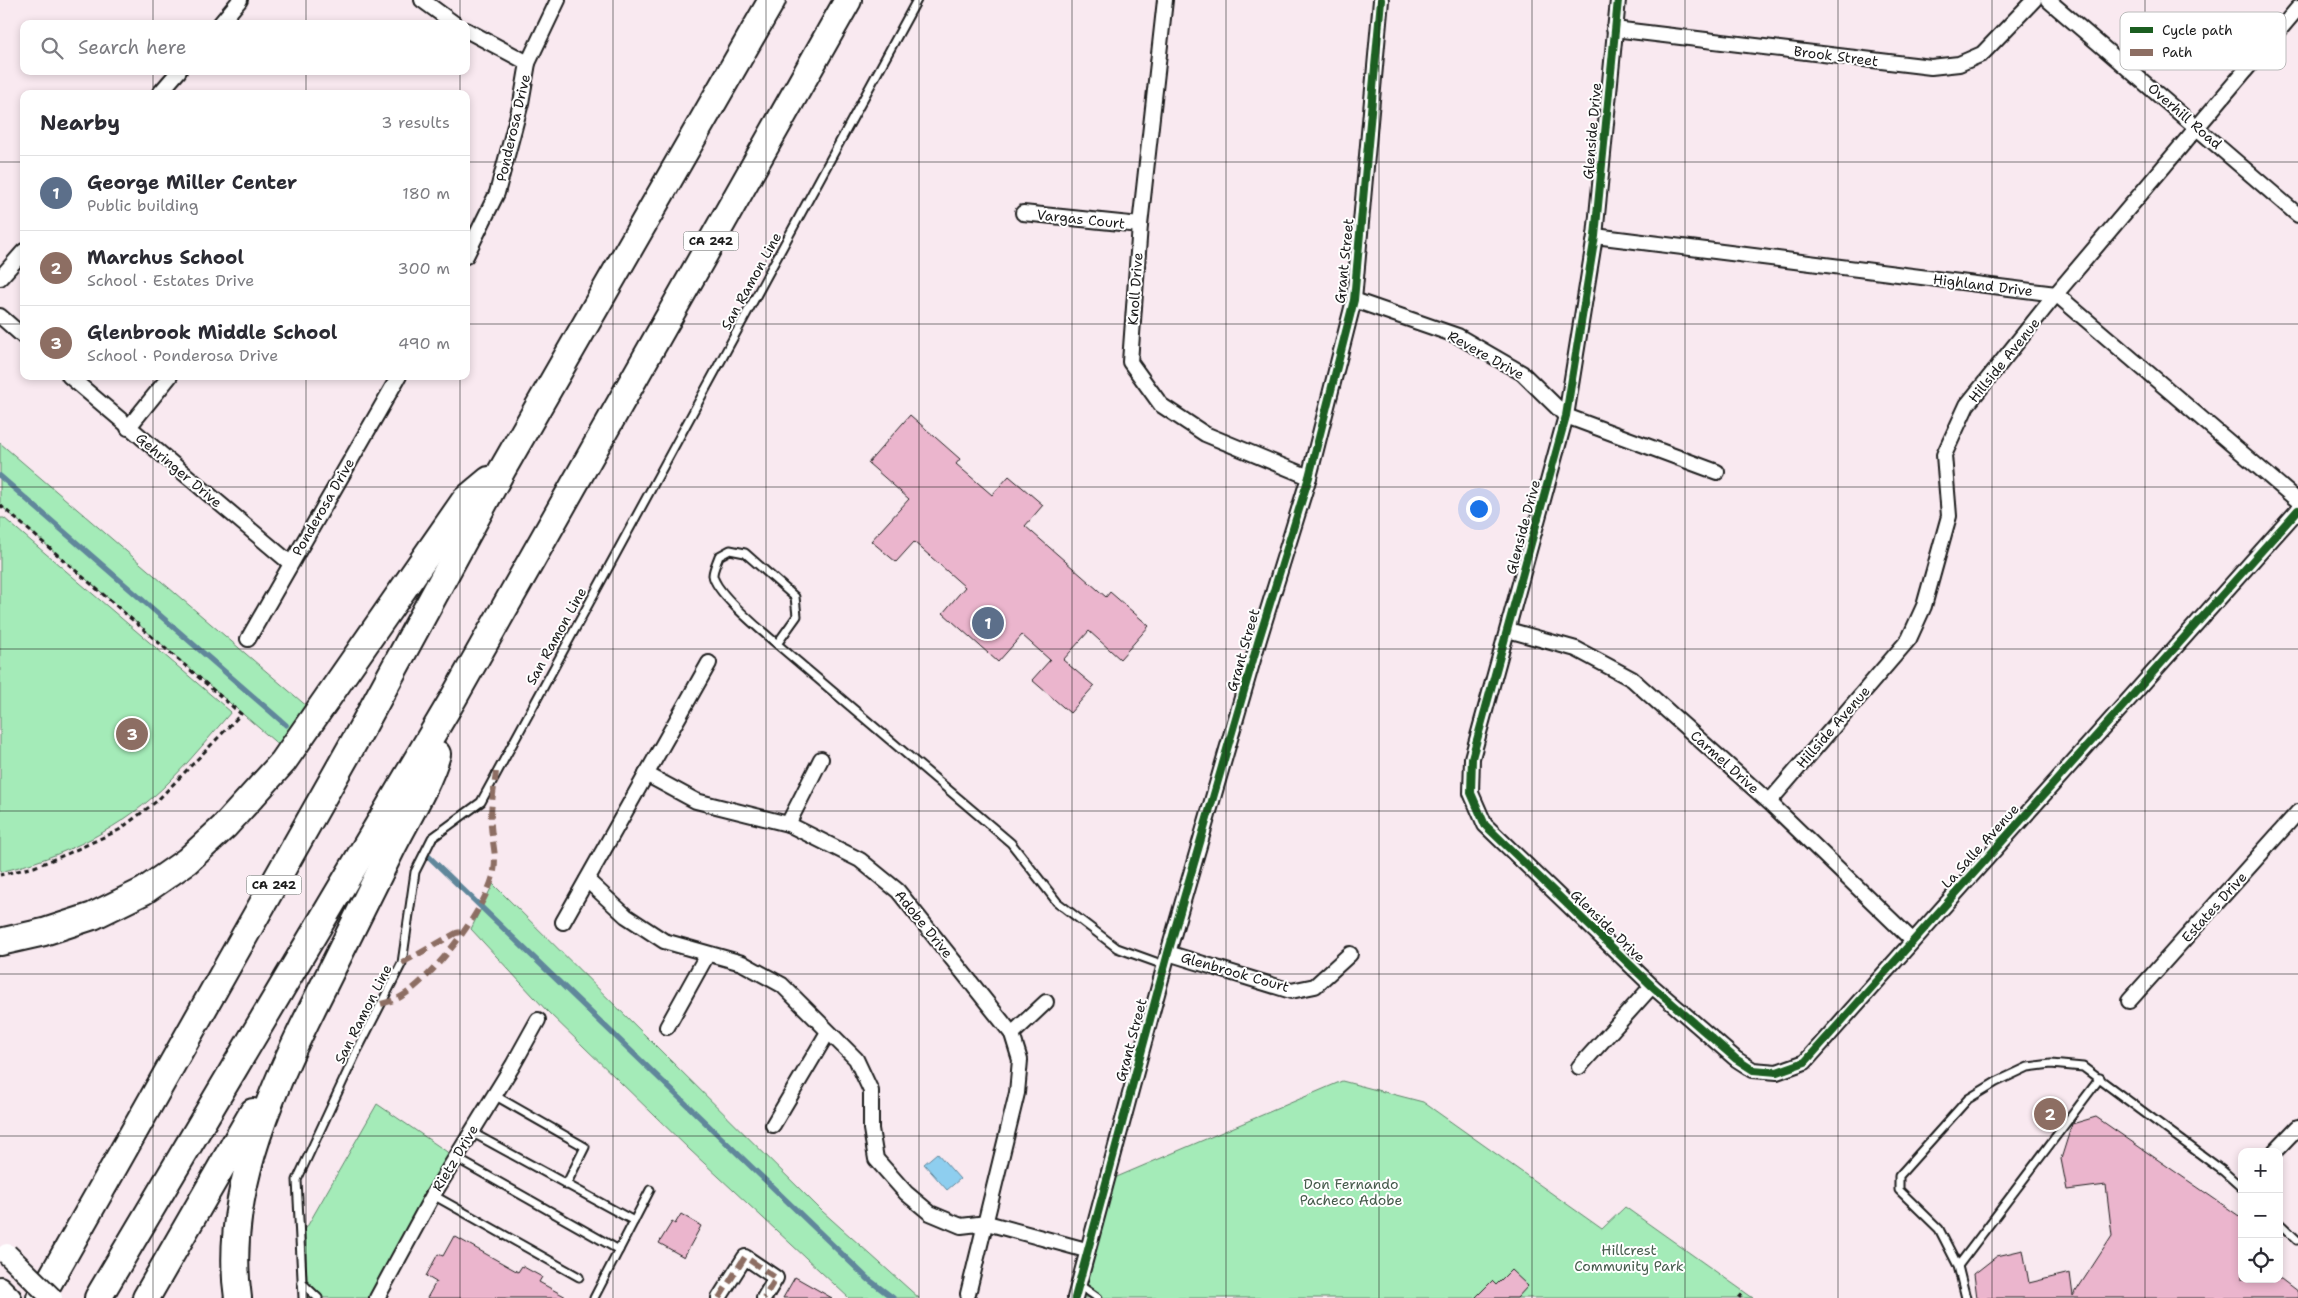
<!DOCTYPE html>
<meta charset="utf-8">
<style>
body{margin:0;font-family:"Shantell Sans",sans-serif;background:#f7f7f7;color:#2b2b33}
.controls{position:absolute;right:15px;bottom:15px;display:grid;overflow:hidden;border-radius:10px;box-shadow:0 2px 8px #0003}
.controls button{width:45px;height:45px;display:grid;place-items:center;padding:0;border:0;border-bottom:1px solid #e1e1e2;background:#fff;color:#2b2b33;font:25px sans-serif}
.you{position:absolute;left:1478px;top:508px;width:18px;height:18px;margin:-12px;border:4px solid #fff;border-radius:50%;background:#1a73e8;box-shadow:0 0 0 8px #1a73e833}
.badge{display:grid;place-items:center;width:32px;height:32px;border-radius:50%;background:#c8321e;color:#fff;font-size:16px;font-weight:700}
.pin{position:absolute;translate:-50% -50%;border:2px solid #fff;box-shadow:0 1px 5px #0006}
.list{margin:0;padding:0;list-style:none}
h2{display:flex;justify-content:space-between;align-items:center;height:65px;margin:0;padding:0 20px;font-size:21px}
h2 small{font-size:16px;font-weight:400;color:#7c7c81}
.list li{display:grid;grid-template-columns:32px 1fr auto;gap:15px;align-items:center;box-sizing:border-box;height:75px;padding:0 20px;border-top:1px solid #e1e1e2}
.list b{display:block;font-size:19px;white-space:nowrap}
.list p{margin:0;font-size:16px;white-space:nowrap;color:#7c7c81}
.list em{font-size:16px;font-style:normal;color:#7c7c81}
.icon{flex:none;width:28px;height:28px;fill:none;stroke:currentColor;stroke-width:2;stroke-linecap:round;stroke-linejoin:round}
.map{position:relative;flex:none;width:2298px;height:1298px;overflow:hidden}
.search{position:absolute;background:#fff;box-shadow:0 2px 8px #0003;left:20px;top:20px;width:450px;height:55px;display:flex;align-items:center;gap:12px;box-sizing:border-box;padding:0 18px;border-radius:10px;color:#7c7c81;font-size:19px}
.panel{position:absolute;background:#fff;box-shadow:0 2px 8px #0003;left:20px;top:90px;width:450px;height:290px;border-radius:10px}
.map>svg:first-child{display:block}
.green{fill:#a4ebb8;stroke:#60846a}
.water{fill:#8eceef;stroke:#60879b}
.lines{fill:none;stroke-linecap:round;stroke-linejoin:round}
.stream{stroke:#60879b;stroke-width:5.5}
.building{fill:#ebb5cd;stroke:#1c1c1c}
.lane-casing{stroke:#1c1c1c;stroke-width:11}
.street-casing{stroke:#1c1c1c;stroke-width:18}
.secondary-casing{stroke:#1c1c1c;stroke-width:24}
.highway-casing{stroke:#1c1c1c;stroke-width:30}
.path{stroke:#1c1c1c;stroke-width:3;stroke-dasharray:5 4;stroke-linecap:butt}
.lane{stroke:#fff;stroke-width:7}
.street{stroke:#fff;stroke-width:14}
.secondary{stroke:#fff;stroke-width:20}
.highway{stroke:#fff;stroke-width:26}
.secondary-bridge-casing{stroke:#1c1c1c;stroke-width:24;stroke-linecap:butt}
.secondary-bridge{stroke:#fff;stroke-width:20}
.quiet{stroke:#8d6e63;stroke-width:6;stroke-dasharray:12 6;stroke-linecap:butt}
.cycleway-casing{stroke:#fff;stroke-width:11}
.cycleway{stroke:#1b5e20;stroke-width:8}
.grid{fill:none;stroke:#1c1c1c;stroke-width:1;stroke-opacity:0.55}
.labels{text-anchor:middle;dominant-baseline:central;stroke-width:4;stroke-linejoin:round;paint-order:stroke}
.shield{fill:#fff;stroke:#606060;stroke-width:1}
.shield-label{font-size:12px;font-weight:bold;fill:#1c1c1c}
.street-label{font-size:14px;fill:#1c1c1c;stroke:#fff}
.park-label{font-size:14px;fill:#455a4b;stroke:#fff}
.key{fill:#fff;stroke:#bbb;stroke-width:1}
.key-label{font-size:14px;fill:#1c1c1c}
</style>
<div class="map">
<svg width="2298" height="1298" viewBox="0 0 2298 1298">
<rect width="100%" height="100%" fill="#f9e9f0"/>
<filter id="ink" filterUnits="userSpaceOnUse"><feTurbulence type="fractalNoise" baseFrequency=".02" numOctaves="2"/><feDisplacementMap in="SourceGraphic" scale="10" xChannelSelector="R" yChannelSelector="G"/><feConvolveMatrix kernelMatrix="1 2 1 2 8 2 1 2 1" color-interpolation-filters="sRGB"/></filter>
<g filter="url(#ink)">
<g class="green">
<polygon points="0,443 316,714 288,753 0,505"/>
<path d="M0,518H4L231,712C211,735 192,759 170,781C124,828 63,857 0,872Z"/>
<polygon points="493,884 822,1211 919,1298 849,1298 690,1150 547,1011 471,929"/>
<polygon points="1342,1081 1423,1102 1602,1229 1625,1207 1753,1298 1075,1298 1105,1182"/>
<polygon points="377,1104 456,1158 377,1298 304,1298 300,1239"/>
</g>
<polygon class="water" points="937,1153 960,1179 947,1190 924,1164"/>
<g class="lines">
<g class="stream">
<polyline points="0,476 286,725"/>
<polyline points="423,851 868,1279 893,1298"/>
</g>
</g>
<g class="building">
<polygon points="910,415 960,459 956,464 992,495 1009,476 1043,505 1025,526 1106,597 1110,592 1149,626 1120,659 1089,631 1063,660 1094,686 1070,713 1032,680 1050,660 1022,635 998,662 943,613 965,587 914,542 896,562 871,541 909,499 868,463"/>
<polygon points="2096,1117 2242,1218 2242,1279 2281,1279 2298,1292 2298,1298 1977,1298 1974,1274 1997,1256 2023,1250 2029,1283 2070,1273 2073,1296 2112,1236 2106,1185 2067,1190 2061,1159 2072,1124"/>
<polygon points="681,1214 701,1226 684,1257 659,1243 672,1222 675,1224"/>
<polygon points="454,1236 518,1272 522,1266 542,1277 539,1282 568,1298 427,1298 436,1282 426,1276 438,1254 443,1256"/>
<polygon points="1511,1270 1528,1286 1517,1298 1475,1298 1492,1281 1496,1285"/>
<polygon points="795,1277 832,1298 783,1298"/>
</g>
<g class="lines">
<g class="lane-casing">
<g id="lane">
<path d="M777,644L797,616L795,597L745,553L730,550L719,556C717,562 713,570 713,575C715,593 762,631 777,644L1011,843L1057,902L1117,948L1164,965"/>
<polyline points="494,1095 585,1147 566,1185"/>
<polyline points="471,1132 634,1221"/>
<polyline points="456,1158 619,1250"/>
<polyline points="433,1195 579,1277"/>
<polyline points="2279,1223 2297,1240"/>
<polyline points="1958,1266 2100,1078"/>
<polyline points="302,1283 318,1298"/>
<polyline points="1078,1284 1098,1298"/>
<polyline points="303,1298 297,1180 357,1051 402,963 415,872 432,838 481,802 917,0"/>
<polyline points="594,1298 650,1190"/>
<polyline points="1966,1298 1958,1266 1939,1229 1899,1190 1899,1176 1968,1099 1996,1082 2028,1067 2051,1064 2083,1067 2223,1171 2242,1188"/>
</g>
</g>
<g class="street-casing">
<g id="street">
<polyline points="422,0 455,24"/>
<polyline points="1165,0 1140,225 1130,362 1161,405 1205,434 1309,477"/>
<polyline points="1618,0 1595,236 1566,416 1472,758 1471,793 1485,825 1652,986 1736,1059 1753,1070 1777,1072 1805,1062 2298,510"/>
<polyline points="2048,0 2298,215"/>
<polyline points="220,24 240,0"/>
<polyline points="1614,29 1931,67 1959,64 1982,54 2034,0"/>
<polyline points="466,30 528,63"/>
<polyline points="159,94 179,71"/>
<polyline points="1023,213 1140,225"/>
<polyline points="1595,236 2056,294 2298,501"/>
<polyline points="466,256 497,193 521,103 528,63 558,0"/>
<polyline points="0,278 24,251"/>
<polyline points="1354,300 1458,336 1522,373 1566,416 1717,472"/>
<polyline points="0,316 24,337"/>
<polyline points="69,376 290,563"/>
<polyline points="128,428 170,376"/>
<polyline points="1508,630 1576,649 1632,679 1769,802 1912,940"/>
<polyline points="248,639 399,376"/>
<polyline points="646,774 696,801 788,824 860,860 898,891 1012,1034 1020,1060 1017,1093 968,1294"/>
<polyline points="1769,802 1909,639 1924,606 1949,516 1944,455 1967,405 2056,294 2298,8"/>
<polyline points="788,824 821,759"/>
<polyline points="587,880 626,916 664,941 742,963 782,985 856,1059 871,1091 871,1129 876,1159 906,1193 930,1213 961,1226 987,1223 1086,1250"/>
<polyline points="563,922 709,663"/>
<polyline points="1168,953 1291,991 1315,986 1350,954"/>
<polyline points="2129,1001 2298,812"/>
<polyline points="667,1027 707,955"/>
<polyline points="1012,1034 1046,1002"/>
<polyline points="1579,1067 1652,986"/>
<polyline points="773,1125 828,1032"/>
<polyline points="2275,1151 2298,1127"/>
<polyline points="377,1298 433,1195 513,1065 538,1020"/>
<polyline points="719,1298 745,1257 776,1278 764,1298"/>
<polyline points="1075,1298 1168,953 1259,639 1309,477 1354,300 1381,0"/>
</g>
</g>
<g class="secondary-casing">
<polyline id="secondary" points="0,1287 11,1298"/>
</g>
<g class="highway-casing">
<g id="highway">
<polyline points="0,942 44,932 93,916 144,891 187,861 225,826 283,762 465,500 489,480"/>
<polyline points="40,1298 362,728 502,470 772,0"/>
<polyline points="98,1298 453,699 848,0"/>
<polyline points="146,1298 253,1112"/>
<path d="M238,1298C222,1191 277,1078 324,985C346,940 369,895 391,850C405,822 429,783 437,754"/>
</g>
</g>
<g class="path">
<polyline points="0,505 241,714 157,801 119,830 67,854 34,867 0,875"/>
<polyline points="1739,1298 1744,1292"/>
</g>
<use href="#lane" class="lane"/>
<use href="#street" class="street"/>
<use href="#secondary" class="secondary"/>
<use href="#highway" class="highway"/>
<g class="secondary-bridge-casing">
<polyline id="secondary-bridge" points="7,1254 52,1298"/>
</g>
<use href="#secondary-bridge" class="secondary-bridge"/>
<g class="quiet">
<polyline points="402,963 456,933 462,932"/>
<path d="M381,1004C388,1002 396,1000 402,996C433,978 488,907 494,871C497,855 492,842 491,826C490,808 494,790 496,772"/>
<polyline points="719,1298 745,1257 776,1278 764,1298"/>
</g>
<g class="cycleway-casing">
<g id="cycleway">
<polyline points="1618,0 1595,236 1566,416 1472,758 1471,793 1485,825 1652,986 1736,1059 1753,1070 1777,1072 1805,1062 2298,510"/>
<polyline points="1075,1298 1168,953 1259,639 1309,477 1354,300 1381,0"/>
</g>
</g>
<use href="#cycleway" class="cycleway"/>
</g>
</g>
<path class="grid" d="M153,0V24M306,0V24M460,0V24M613,0V1298M766,0V1298M919,0V1298M1072,0V1298M1226,0V1298M1379,0V1298M1532,0V1298M1685,0V1298M1838,0V1298M1992,0V1298M2145,0V1298M153,71V94M306,71V94M460,71V94M0,162H24M466,162H2298M0,324H24M466,324H2298M153,376V1298M306,376V1298M460,376V1298M0,487H2298M0,649H2298M0,811H2298M0,974H2298M0,1136H2298"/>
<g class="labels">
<g class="shield">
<rect x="683.5" y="231.5" width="55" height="19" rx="4"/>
<rect x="246.5" y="875.5" width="55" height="19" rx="4"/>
</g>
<g class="shield-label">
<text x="711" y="241">CA 242</text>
<text x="274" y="885">CA 242</text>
</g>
<g class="street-label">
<text transform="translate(1836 56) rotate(7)">Brook Street</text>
<text transform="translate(2185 116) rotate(41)">Overhill Road</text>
<text transform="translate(513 128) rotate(-77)">Ponderosa Drive</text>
<text transform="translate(1592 131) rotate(-85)">Glenside Drive</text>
<text transform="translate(1081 219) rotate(6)">Vargas Court</text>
<text transform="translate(1344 261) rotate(-84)">Grant Street</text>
<text transform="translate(751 281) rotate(-61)">San Ramon Line</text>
<text transform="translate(1983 285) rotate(7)">Highland Drive</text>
<text transform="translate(1135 289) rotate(-86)">Knoll Drive</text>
<text transform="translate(1486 355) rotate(29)">Revere Drive</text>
<text transform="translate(2004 360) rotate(-51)">Hillside Avenue</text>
<text transform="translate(179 470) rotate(40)">Gehringer Drive</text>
<text transform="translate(323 507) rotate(-60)">Ponderosa Drive</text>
<text transform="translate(1523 527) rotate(-75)">Glenside Drive</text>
<text transform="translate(556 636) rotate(-61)">San Ramon Line</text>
<text transform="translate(1243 650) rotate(-74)">Grant Street</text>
<text transform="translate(1833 727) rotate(-49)">Hillside Avenue</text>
<text transform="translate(1725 762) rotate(42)">Carmel Drive</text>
<text transform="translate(1980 846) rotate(-48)">La Salle Avenue</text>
<text transform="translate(2214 907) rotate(-48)">Estates Drive</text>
<text transform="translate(924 924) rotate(51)">Adobe Drive</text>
<text transform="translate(1608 926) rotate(44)">Glenside Drive</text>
<text transform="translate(1235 972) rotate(16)">Glenbrook Court</text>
<text transform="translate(363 1014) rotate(-63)">San Ramon Line</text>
<text transform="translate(1131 1040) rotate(-75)">Grant Street</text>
<text transform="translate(455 1158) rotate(-59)">Rietz Drive</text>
</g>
<g class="park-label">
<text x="1351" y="1184">Don Fernando<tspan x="1351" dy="16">Pacheco Adobe</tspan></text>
<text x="1629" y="1250">Hillcrest<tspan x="1629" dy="16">Community Park</tspan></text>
</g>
</g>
<rect x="2120" y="12" width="166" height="58" rx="8" class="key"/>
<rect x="2130" y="27" width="23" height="6" fill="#1b5e20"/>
<rect x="2130" y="49" width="23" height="7" fill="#8d6e63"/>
<g class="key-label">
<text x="2162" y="35">Cycle path</text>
<text x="2162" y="57">Path</text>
</g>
</svg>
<div class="controls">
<button>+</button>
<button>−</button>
<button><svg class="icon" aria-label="locate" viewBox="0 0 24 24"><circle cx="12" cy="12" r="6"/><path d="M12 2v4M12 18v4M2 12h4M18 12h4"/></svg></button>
</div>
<div class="you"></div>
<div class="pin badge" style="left:988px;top:623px;background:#5c6f8a">1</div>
<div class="pin badge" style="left:2050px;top:1114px;background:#8d6e63">2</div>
<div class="pin badge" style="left:132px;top:734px;background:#8d6e63">3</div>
<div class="search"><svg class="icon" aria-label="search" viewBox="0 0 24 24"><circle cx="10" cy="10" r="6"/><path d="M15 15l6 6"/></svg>Search here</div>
<section class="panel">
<h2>Nearby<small>3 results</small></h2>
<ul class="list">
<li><span class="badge" style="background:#5c6f8a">1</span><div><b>George Miller Center</b><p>Public building</p></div><em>180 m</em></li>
<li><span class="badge" style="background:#8d6e63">2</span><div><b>Marchus School</b><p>School · Estates Drive</p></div><em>300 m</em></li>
<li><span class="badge" style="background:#8d6e63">3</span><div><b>Glenbrook Middle School</b><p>School · Ponderosa Drive</p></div><em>490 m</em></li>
</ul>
</section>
</div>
